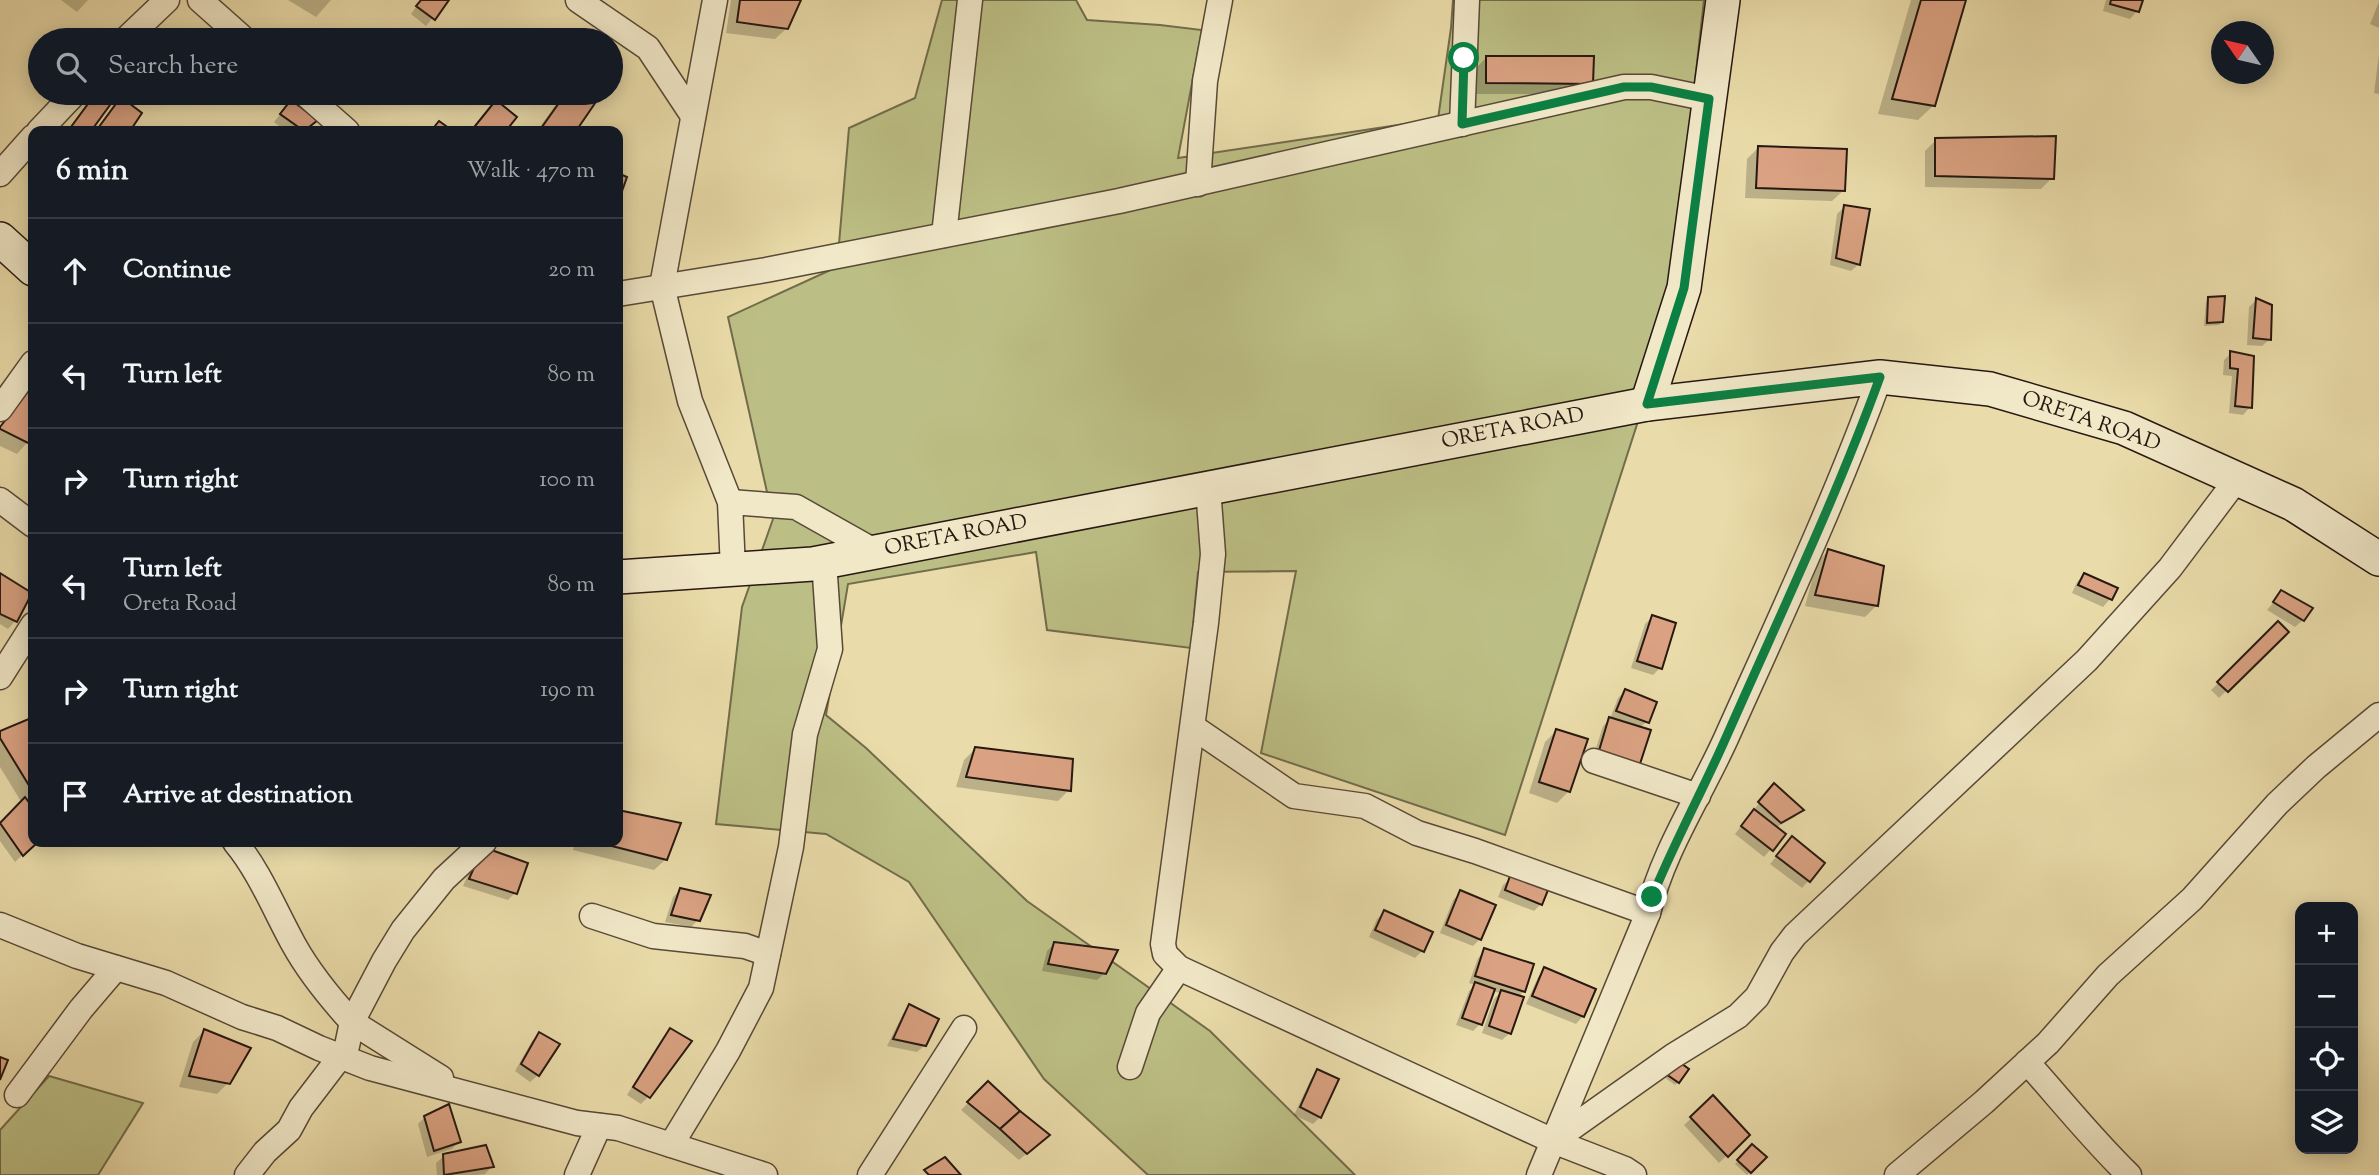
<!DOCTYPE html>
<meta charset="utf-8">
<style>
body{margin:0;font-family:"Sorts Mill Goudy",serif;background:#242831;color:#f1f3f6}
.controls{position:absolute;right:21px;bottom:21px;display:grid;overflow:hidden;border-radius:14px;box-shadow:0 4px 18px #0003}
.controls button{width:63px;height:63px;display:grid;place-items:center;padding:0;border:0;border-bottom:2px solid #363941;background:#171b24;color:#f1f3f6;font:35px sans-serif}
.compass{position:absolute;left:2211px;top:21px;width:63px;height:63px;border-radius:50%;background:#171b24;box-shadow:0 4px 18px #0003;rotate:304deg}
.stop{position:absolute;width:21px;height:21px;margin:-16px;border:5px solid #0b8043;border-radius:50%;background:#fff}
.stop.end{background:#0b8043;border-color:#fff;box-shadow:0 2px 7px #0008}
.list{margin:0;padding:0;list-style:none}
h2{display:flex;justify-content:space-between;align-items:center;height:91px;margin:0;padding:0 28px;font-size:30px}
h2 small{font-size:23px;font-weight:400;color:#9ea1a6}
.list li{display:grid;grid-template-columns:46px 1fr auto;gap:21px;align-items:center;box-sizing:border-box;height:105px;padding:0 28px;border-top:2px solid #363941}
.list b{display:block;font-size:26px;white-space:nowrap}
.list p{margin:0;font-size:23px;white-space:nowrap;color:#9ea1a6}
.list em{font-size:23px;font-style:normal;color:#9ea1a6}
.icon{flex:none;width:38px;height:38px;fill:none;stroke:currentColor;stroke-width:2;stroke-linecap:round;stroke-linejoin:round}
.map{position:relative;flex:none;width:2379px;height:1175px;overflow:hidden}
.search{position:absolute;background:#171b24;box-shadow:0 4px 18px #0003;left:28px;top:28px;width:595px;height:77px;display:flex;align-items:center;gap:18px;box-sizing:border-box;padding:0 24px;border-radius:38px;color:#9ea1a6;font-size:26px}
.panel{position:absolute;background:#171b24;box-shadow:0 4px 18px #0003;left:28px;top:126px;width:595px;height:721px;border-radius:14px}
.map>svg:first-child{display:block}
.green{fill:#bcbf85;stroke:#726c4b;stroke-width:2}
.shadow{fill:#0003}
.building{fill:#daa282;stroke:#271811;stroke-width:2}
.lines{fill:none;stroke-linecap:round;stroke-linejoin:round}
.street-casing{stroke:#584937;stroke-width:27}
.secondary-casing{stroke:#271811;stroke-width:36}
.street{stroke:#f1e8c8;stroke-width:24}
.secondary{stroke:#f1e8c8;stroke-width:33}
.route{stroke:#0b8043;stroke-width:9}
.labels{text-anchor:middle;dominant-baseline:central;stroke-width:5;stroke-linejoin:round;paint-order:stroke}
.street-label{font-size:21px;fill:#271811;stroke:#f1e8c8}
</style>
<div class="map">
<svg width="2379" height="1175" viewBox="0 0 2379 1175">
<rect width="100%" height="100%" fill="#eadcaa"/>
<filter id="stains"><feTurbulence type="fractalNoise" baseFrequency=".00286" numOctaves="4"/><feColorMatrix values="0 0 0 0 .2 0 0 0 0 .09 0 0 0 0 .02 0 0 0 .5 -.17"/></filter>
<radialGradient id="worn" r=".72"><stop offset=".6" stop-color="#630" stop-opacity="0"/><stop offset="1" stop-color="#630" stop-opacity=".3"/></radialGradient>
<g class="green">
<polygon points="942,0 1076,0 1087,20 1160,25 1202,30 1178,158 1438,119 1451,28 1453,0 1704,0 1667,331 1505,835 1261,753 1296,571 1198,572 1191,648 1047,630 1036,552 848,584 826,715 866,748 1027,901 1210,1031 1355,1175 1148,1175 1044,1079 909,882 826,834 716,824 742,607 773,519 728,317 837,267 849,128 915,98"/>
<polygon points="49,1076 143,1103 98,1175 0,1175 0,1130"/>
</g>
<g class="shadow">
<polygon points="61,0 88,0 77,12"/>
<polygon points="288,0 331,0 316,17"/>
<polygon points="421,0 447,0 426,26 411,14"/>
<polygon points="731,0 799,0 787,28 775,39 726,33"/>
<polygon points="1911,0 1965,0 1934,105 1918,120 1878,114"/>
<polygon points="2106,0 2141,0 2137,11 2130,19 2103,11"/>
<polygon points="2379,2 2379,28 2370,24"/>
<polygon points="2379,54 2379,94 2374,93"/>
<polygon points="1487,57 1591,83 1580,94 1475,94 1475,69"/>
<polygon points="611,66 616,69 611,77"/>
<polygon points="564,93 600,93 573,131 537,131"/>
<polygon points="121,100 140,114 127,131 95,131"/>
<polygon points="284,110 308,127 303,131 285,131 274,122"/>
<polygon points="1936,140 2052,178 2041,189 1925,187 1925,151"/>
<polygon points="1758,148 1844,190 1832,201 1745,198 1747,159"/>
<polygon points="1844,207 1859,264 1851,271 1830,265 1837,214"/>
<polygon points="2209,299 2222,322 2219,325 2204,326 2206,302"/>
<polygon points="2256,300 2270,339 2262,346 2247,345 2249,307"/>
<polygon points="2231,353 2252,357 2250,407 2243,415 2229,413 2232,376 2223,375 2224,360"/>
<polygon points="33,387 33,436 17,454 0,446 0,427"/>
<polygon points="1828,551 1876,606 1865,617 1805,606 1817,562"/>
<polygon points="0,575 30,594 15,621 8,629 0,624"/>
<polygon points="2084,575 2115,589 2110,599 2103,607 2072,593 2077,582"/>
<polygon points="2281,593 2303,620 2295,627 2267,610"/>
<polygon points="1652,617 1660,668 1653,675 1631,668 1645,624"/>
<polygon points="2278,624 2286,632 2219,698 2211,690"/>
<polygon points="1625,691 1647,722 1592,761 1603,726 1610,719 1618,698"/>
<polygon points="30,721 33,727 33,842 36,842 15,862 0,841 0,826 22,803 0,767 0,733"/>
<polygon points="1556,731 1569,791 1557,803 1529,793 1545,742"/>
<polygon points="975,749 1069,790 1058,801 956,787 964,760"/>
<polygon points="1767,793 1801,810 1795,817 1775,828 1784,834 1764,857 1735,834"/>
<polygon points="618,812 679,824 666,859 654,870 573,850 575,842 618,842"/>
<polygon points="46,842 59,842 49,847"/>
<polygon points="1785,846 1823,864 1802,888 1770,864"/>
<polygon points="476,857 515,893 508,900 463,886"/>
<polygon points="1511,878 1541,904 1534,911 1498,897 1503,885"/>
<polygon points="680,890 698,920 691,927 665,922 673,897"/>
<polygon points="1461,892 1480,939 1473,946 1440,933 1453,900"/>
<polygon points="1384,912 1422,951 1415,958 1369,937 1377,919"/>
<polygon points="1055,943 1105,973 1097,980 1042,971 1047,951"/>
<polygon points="1485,950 1524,991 1518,997 1510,1033 1502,1040 1482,1033 1494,999 1500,993 1492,991 1480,1024 1473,1031 1456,1025 1469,991 1475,985 1469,983 1478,958"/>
<polygon points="1545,969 1583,1016 1576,1024 1526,1004 1538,977"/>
<polygon points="910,1006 925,1045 917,1052 887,1046 903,1014"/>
<polygon points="670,1030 648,1097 641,1104 627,1095 663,1037"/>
<polygon points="204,1031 228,1083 217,1094 179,1087 193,1042"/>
<polygon points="539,1034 538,1075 530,1082 515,1071 532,1041"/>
<polygon points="1672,1065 1678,1082 1675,1085 1664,1077"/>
<polygon points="1318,1071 1320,1117 1313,1124 1294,1115 1311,1079"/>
<polygon points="988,1083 1048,1135 1019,1160 961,1110"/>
<polygon points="1713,1098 1748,1135 1719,1163 1684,1125"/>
<polygon points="425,1117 459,1141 452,1149 427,1157 418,1124"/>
<polygon points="1752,1146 1764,1157 1747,1175 1735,1164"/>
<polygon points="444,1156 492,1166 485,1174 476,1175 437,1175 436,1163"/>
</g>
<g class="building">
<polygon points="421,0 449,0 435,20 416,6"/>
<polygon points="740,0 801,0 788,29 737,22"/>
<polygon points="1921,0 1966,0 1935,106 1892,99"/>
<polygon points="2111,0 2143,0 2139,12 2110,4"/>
<polygon points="1486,56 1594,56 1593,84 1486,83"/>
<polygon points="96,93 118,94 91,131 68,131"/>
<polygon points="566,93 602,93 576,131 549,131 542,127"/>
<polygon points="121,97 142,113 130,131 96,131"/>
<polygon points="291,100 318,120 304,131 280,114"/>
<polygon points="496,100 517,117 506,131 471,131"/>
<polygon points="439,121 453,131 431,131"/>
<polygon points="2056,136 2054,179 1935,176 1935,138"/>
<polygon points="1758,146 1847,149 1845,191 1756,188"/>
<polygon points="618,173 627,177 621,194 618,195"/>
<polygon points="1844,205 1870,209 1860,265 1836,258"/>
<polygon points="2225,296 2223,322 2207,323 2208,297"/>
<polygon points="2256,298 2272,305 2271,340 2253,338"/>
<polygon points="2230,351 2254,356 2252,408 2235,406 2238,369 2230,368"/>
<polygon points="33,385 33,439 30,444 0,429 0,427"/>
<polygon points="1828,549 1884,566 1878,606 1815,595"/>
<polygon points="0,573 32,593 17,622 0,614"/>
<polygon points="2084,573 2118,588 2112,600 2078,585"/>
<polygon points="2281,590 2313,608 2304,621 2273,602"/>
<polygon points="1652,615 1676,623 1662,669 1637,661"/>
<polygon points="2278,621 2289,632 2228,692 2217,682"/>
<polygon points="1625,689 1657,702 1649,723 1616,711"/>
<polygon points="1609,717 1651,730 1639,767 1598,754"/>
<polygon points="31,718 33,723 33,792 0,738 0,731"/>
<polygon points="1556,729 1588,739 1570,792 1539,782"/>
<polygon points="975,747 1073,759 1071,791 966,777"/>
<polygon points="1774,783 1804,810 1781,823 1758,802"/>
<polygon points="25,797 33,808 33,842 38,842 23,856 0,823"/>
<polygon points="1754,809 1786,834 1773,851 1741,826"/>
<polygon points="618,810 681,823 667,860 596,842 618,842"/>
<polygon points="1792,836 1825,863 1810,882 1776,856"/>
<polygon points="483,847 528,863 517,894 469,879"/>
<polygon points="1510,876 1548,890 1542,905 1505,890"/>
<polygon points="680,888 711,895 700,921 671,915"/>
<polygon points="1460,890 1496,905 1481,940 1446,925"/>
<polygon points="1384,910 1433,932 1424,952 1375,930"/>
<polygon points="1054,942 1118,950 1106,974 1048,964"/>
<polygon points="1484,948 1534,964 1525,992 1475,976"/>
<polygon points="1544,967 1596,989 1584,1017 1532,996"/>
<polygon points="1475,982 1495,989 1482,1025 1462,1018"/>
<polygon points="1501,990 1524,997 1511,1034 1489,1026"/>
<polygon points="909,1004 939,1019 926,1046 893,1039"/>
<polygon points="670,1028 692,1041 650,1098 633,1087"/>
<polygon points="204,1029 251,1048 230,1084 189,1076"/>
<polygon points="539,1032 560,1044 539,1076 521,1064"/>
<polygon points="0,1057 8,1060 0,1080"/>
<polygon points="1675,1059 1689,1069 1679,1083 1666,1074"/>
<polygon points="1317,1069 1339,1079 1321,1118 1300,1107"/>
<polygon points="988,1081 1020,1111 1000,1129 967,1102"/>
<polygon points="1713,1095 1750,1135 1728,1157 1690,1117"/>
<polygon points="449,1104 461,1142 434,1151 424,1116"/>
<polygon points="1020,1111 1050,1135 1027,1154 1000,1129"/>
<polygon points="1752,1144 1767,1157 1751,1173 1737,1160"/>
<polygon points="486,1145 494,1167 444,1175 443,1154"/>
<polygon points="945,1157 961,1175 929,1175 924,1170"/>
</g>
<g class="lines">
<g class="street-casing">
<g id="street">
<polyline points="200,0 245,40"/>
<polyline points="578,0 648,48 693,116"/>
<polyline points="715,0 662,286 690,401 730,502 733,569"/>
<polyline points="125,40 167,0"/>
<polyline points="304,93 347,131"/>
<polyline points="1462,124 1467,0"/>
<polyline points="39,131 75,93"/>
<polyline points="0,174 33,137"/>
<polyline points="1198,184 1205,81 1220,0"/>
<polyline points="944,235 970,0"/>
<polyline points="618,294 766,270 1119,201 1624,87 1651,87 1709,99"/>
<polyline points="0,409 33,363"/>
<polyline points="1208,488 1213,554 1206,623 1163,944 1165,954 1179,968 1553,1141 1625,1169 1634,1175"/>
<polyline points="0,500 33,525"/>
<polyline points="730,502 796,507 876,552"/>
<polyline points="0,677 33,625"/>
<polyline points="1193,727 1294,796 1365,806 1417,833 1475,851 1648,913"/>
<polyline points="1594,761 1698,796"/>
<path d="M235,842C260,872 275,911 294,945C309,972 331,999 352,1022L441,1078"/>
<polyline points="592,916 653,936 745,946 768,954"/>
<polyline points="0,925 77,956 166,983 242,1017 277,1028 319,1048 370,1068 577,1123 618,1128 765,1175"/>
<path d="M2027,1062C2061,1100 2092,1139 2129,1175"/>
<polyline points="1130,1067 1148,1013 1179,968"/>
<polyline points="17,1095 81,1009 116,968"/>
<polyline points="1553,1141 1673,1056 1738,1016 1757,997 1782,952 1795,935 2087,660 2170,568 2237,479"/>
<polyline points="671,1145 728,1051 761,988 791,847 805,734 830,649 824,561"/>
<polyline points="247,1175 265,1152 289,1130 301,1108 340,1057 347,1046 352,1022 384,961 403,930 444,879 484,842"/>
<polyline points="577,1175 599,1126"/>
<polyline points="870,1175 964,1028"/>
<path d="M1539,1175L1648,913C1663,850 1702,793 1728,734C1781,616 1836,498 1880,377"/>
<polyline points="1897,1175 1984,1102 2048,1043 2108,975 2192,899 2277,804 2316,767 2379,715"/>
</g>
</g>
<g class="secondary-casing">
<g id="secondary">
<polyline points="0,239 33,269"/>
<polyline points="1647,404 1684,288 1723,0"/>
<polyline points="618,577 813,564 1647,404 1880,377 1990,389 2124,428 2293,504 2379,559"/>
</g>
</g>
<use href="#street" class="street"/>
<use href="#secondary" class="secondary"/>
</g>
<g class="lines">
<path class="route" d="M1464,58L1462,124L1624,87H1651L1709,99L1684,288L1647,404L1880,377C1836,498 1780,615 1728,733C1704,788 1675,841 1652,897"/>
</g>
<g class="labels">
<g class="street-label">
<text transform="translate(2091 422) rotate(19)">ORETA ROAD</text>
<text transform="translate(1513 429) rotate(-11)">ORETA ROAD</text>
<text transform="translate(956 536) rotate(-11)">ORETA ROAD</text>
</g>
</g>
<rect width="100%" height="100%" filter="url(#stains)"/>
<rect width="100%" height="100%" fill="url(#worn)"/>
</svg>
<div class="controls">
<button>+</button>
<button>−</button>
<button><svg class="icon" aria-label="locate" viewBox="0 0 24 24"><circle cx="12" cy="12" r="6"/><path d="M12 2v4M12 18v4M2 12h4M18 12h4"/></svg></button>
<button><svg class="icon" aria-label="layers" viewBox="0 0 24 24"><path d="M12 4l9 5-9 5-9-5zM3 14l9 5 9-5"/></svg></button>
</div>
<svg class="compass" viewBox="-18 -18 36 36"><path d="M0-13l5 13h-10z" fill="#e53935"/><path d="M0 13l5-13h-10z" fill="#9ea1a6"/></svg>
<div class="stop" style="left:1464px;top:58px"></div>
<div class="stop end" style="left:1652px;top:897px"></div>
<div class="search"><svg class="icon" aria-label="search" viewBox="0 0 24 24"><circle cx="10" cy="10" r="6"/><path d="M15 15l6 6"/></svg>Search here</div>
<section class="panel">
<h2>6 min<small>Walk · 470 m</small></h2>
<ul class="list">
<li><svg class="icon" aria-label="ahead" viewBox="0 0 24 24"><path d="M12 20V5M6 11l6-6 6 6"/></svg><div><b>Continue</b></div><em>20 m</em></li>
<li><svg class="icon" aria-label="left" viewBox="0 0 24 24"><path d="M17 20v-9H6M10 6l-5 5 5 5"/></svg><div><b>Turn left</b></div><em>80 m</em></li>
<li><svg class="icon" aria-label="right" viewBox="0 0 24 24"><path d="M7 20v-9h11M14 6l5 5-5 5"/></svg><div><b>Turn right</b></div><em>100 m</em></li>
<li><svg class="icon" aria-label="left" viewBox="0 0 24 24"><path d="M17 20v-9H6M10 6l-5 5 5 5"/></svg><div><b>Turn left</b><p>Oreta Road</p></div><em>80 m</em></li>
<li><svg class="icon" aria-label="right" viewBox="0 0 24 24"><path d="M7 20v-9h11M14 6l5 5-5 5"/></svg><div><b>Turn right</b></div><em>190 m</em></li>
<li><svg class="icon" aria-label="arrive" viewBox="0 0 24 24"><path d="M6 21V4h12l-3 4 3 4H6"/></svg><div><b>Arrive at destination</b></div></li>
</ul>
</section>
</div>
